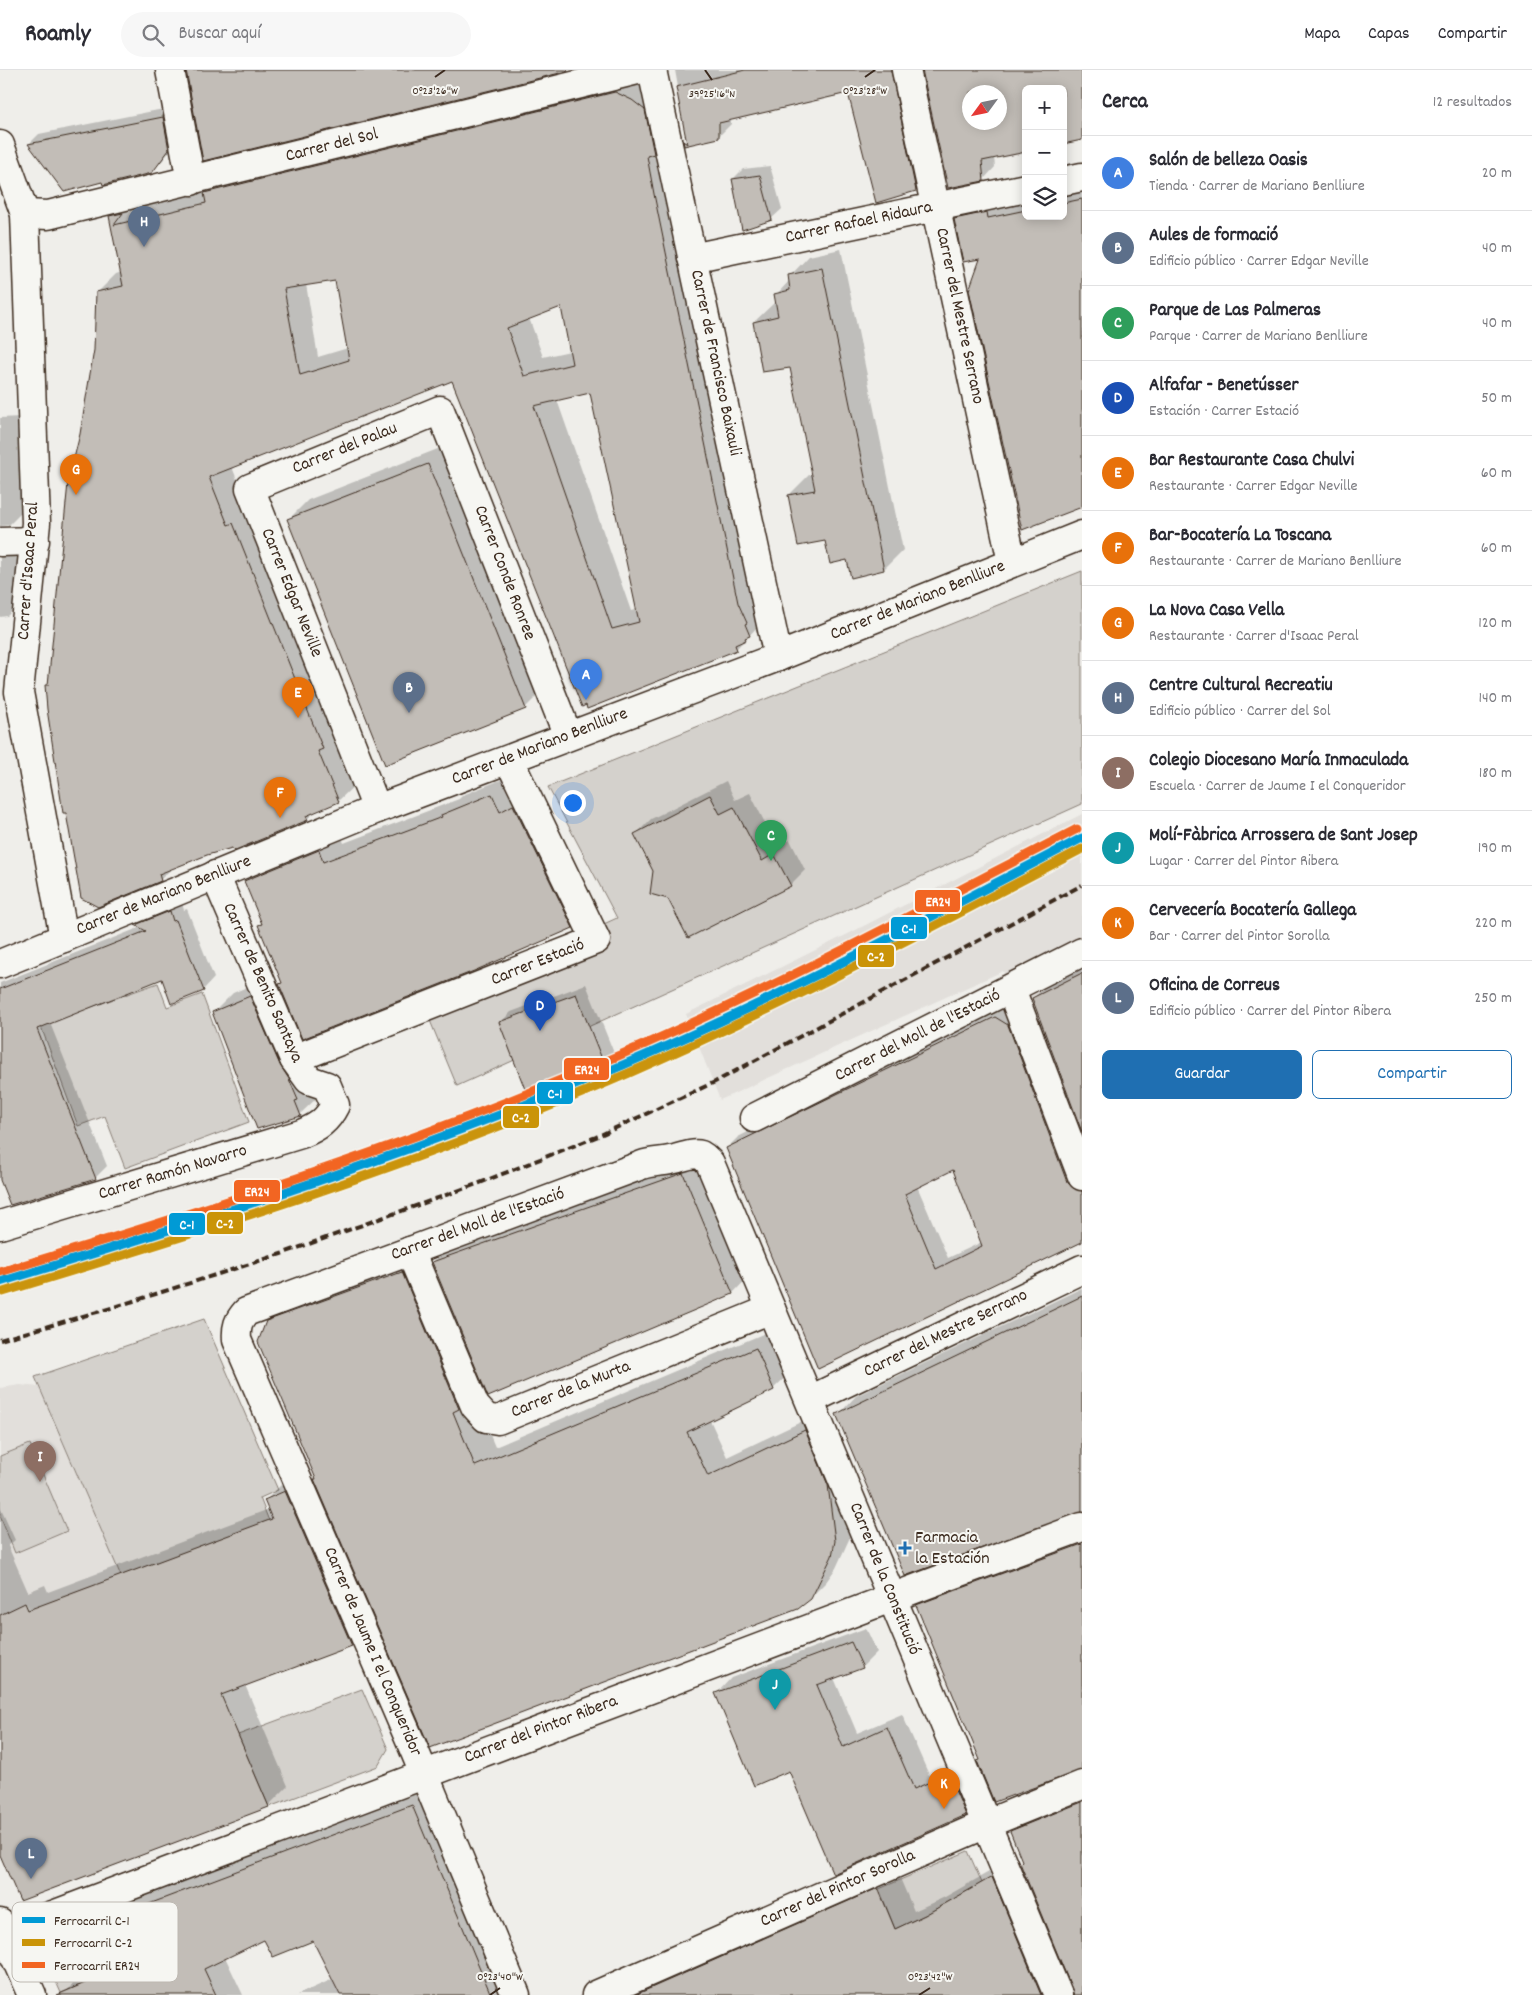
<!DOCTYPE html>
<html lang="es">
<meta charset="utf-8">
<style>
body{margin:0;font-family:Dekko,sans-serif;background:#f7f7f7;color:#2b2b33}
.controls{position:absolute;right:15px;top:15px;display:grid;overflow:hidden;border-radius:8px;box-shadow:0 2px 12px #0003}
.controls button{width:45px;height:45px;display:grid;place-items:center;padding:0;border:0;border-bottom:1px solid #e1e1e2;background:#fff;color:#2b2b33;font:25px sans-serif}
.compass{position:absolute;left:962px;top:15px;width:45px;height:45px;border-radius:50%;background:#fff;box-shadow:0 2px 12px #0003;rotate:237deg}
.you{position:absolute;left:572px;top:732px;width:18px;height:18px;margin:-12px;border:4px solid #fff;border-radius:50%;background:#1a73e8;box-shadow:0 0 0 8px #1a73e833}
.badge{display:grid;place-items:center;width:32px;height:32px;border-radius:50%;background:#1f6fb2;color:#fff;font-size:16px;font-weight:700}
.pin{position:absolute;translate:-50% -41px;filter:drop-shadow(0 1px 2px #0008)}
.pin::after{content:'';position:absolute;top:26px;width:18px;height:15px;background:inherit;clip-path:polygon(0 0,100% 0,50% 100%)}
.list{margin:0;padding:0;list-style:none}
h2{display:flex;justify-content:space-between;align-items:center;height:65px;margin:0;padding:0 20px;font-size:21px}
h2 small{font-size:16px;font-weight:400;color:#7c7c81}
.list li{display:grid;grid-template-columns:32px 1fr auto;gap:15px;align-items:center;box-sizing:border-box;height:75px;padding:0 20px;border-top:1px solid #e1e1e2}
.list b{display:block;font-size:19px;white-space:nowrap}
.list p{margin:0;font-size:16px;white-space:nowrap;color:#7c7c81}
.list em{font-size:16px;font-style:normal;color:#7c7c81}
.actions{display:flex;gap:10px;padding:15px 20px}
.actions a{flex:1;padding:11px 0;border:1px solid #1f6fb2;border-radius:8px;text-align:center;font-size:18px;color:#1f6fb2}
.actions .main{background:#1f6fb2;color:#fff}
.icon{flex:none;width:28px;height:28px;fill:none;stroke:currentColor;stroke-width:2;stroke-linecap:round;stroke-linejoin:round}
.map{position:relative;flex:none;width:1082px;height:1925px;overflow:hidden}
header{display:flex;align-items:center;gap:30px;box-sizing:border-box;height:70px;padding:0 25px;background:#fff;border-bottom:1px solid #e1e1e2}
header strong{font-size:24px}
nav{display:flex;gap:28px;margin-inline-start:auto;font-size:18px}
.search{width:350px;height:45px;background:#f7f7f7;display:flex;align-items:center;gap:12px;box-sizing:border-box;padding:0 18px;border-radius:28px;color:#7c7c81;font-size:19px}
main{display:flex}
aside{flex:1;background:#fff}
.map>svg:first-child{display:block}
.built{fill:#e2dfdb}
.green{fill:#d4d1cc;stroke:#887e75}
.shadow{fill:#0003;fill-rule:evenodd}
.building{fill:#c2bdb7;stroke:#3b2a1e;fill-rule:evenodd}
.lines{fill:none;stroke-linecap:round;stroke-linejoin:round}
.street-casing{stroke:#3b2a1e;stroke-width:31}
.secondary-casing{stroke:#3b2a1e;stroke-width:31}
.street{stroke:#f6f6f2;stroke-width:28}
.secondary{stroke:#f6f6f2;stroke-width:28}
.rail{stroke:#3b2a1e;stroke-width:4;stroke-dasharray:8 4;stroke-linecap:butt}
.rail-1-casing{stroke:#f6f6f2;stroke-width:12}
.rail-2-casing{stroke:#f6f6f2;stroke-width:12}
.rail-3-casing{stroke:#f6f6f2;stroke-width:12}
.rail-1{stroke:#009ad5;stroke-width:9}
.rail-2{stroke:#ca9408;stroke-width:9}
.rail-3{stroke:#f26522;stroke-width:9}
.ticks{fill:none;stroke:#3b2a1e;stroke-width:2}
.poi-dot{fill:#1f6fb2;stroke:#f6f6f2;stroke-width:2}
.labels{text-anchor:middle;dominant-baseline:central;stroke-width:4;stroke-linejoin:round;paint-order:stroke}
.street-label{font-size:18px;fill:#3b2a1e;stroke:#f6f6f2}
.poi-label{font-size:18px;fill:#3b2a1e;stroke:#f6f6f2;text-anchor:start}
.key{fill:#f6f6f2;stroke:#beb9b2;stroke-width:1}
.key-label{font-size:14px;fill:#3b2a1e}
.ticks-label{font-size:12px;text-anchor:middle;fill:#3b2a1e;stroke:#f6f6f2;stroke-width:4;stroke-linejoin:round;paint-order:stroke}
.line-badge{stroke:#f6f6f2;stroke-width:2}
.badge-label{font-size:14px;text-anchor:middle;font-weight:bold;fill:#fff}
</style>
<header>
<strong>Roamly</strong>
<div class="search"><svg class="icon" aria-label="search" viewBox="0 0 24 24"><circle cx="10" cy="10" r="6"/><path d="M15 15l6 6"/></svg>Buscar aquí</div>
<nav><a>Mapa</a><a>Capas</a><a>Compartir</a></nav>
</header>
<main>
<div class="map">
<svg width="1082" height="1925" viewBox="0 0 1082 1925">
<rect width="100%" height="100%" fill="#efeeea"/>
<filter id="ink" filterUnits="userSpaceOnUse"><feTurbulence type="fractalNoise" baseFrequency=".02" numOctaves="2"/><feDisplacementMap in="SourceGraphic" scale="10" xChannelSelector="R" yChannelSelector="G"/><feConvolveMatrix kernelMatrix="1 2 1 2 8 2 1 2 1" color-interpolation-filters="sRGB"/></filter>
<g filter="url(#ink)">
<g class="built">
<polygon points="1082,744 1082,1106 1003,901 720,1030 686,944 848,864"/>
<polygon points="20,1315 39,1317 121,1506 31,1539 26,1533 0,1545 0,1318"/>
</g>
<g class="green">
<polygon points="1082,501 1082,734 457,1016 424,936 617,848 548,717"/>
<polygon points="158,913 167,937 202,924 249,1052 125,1098 105,1046 78,1056 33,935 72,944"/>
<polygon points="204,1249 278,1420 260,1428 269,1451 121,1506 35,1307"/>
<polygon points="30,1374 67,1461 15,1483 0,1446 0,1386"/>
<polygon points="362,1619 388,1679 378,1696 269,1737 238,1665"/>
<polygon points="968,1781 982,1813 925,1845 895,1859 879,1819"/>
<polygon points="109,1849 127,1895 61,1923 40,1875"/>
</g>
<g class="shadow">
<polygon points="675,0 904,0 928,108 915,120 849,21 731,49 731,54 718,67 685,75 685,72 687,69"/>
<path d="M923,0H1082L1063,19H1026L994,87L995,97L983,110ZM969,22H999V52H969Z"/>
<path d="M651,11L768,546L736,579L588,637L453,310L232,397L358,712L338,731L317,740L307,749L173,797L160,810L47,616L49,613L81,364L96,280L97,223L116,204L122,202L111,146L130,127ZM336,209L348,278L318,287L306,214ZM562,236L570,281L543,287L529,248ZM591,322L638,539L631,541L557,330Z"/>
<polygon points="173,37 179,69 162,91 152,102 103,110 29,74 39,64"/>
<polygon points="770,96 782,139 771,149 733,109 743,99"/>
<polygon points="1082,120 1082,435 982,188 955,149 968,137 1026,131 1026,146 1063,146 1063,124"/>
<polygon points="841,179 903,480 884,499 826,470 789,425 809,405 813,405 791,297 754,252 774,233 777,232 776,225 790,210 790,206 809,186"/>
<polygon points="21,347 24,440 9,455 0,456 0,348"/>
<polygon points="448,375 545,618 525,638 289,449 308,430"/>
<polygon points="0,459 23,473 23,531 7,546 0,547"/>
<polygon points="513,705 593,837 572,857 280,914 283,912 259,855 263,852 245,811 266,790 339,760 344,773 459,729 463,725"/>
<polygon points="726,711 735,730 750,723 777,777 790,770 805,800 790,815 655,801 636,764 651,749"/>
<polygon points="181,830 184,840 187,839 214,908 203,920 162,908 50,953 107,1096 96,1107 10,1133 0,1107 0,913 141,857 137,855 148,844"/>
<polygon points="1082,898 1082,1058 1033,928 1045,917"/>
<polygon points="270,907 320,1025 300,1044 214,942 233,923"/>
<polygon points="586,914 614,983 603,993 501,952 511,942"/>
<path d="M1006,936L1082,1106V1170L819,1297L727,1078L738,1067ZM954,1099L982,1172L948,1188L917,1116Z"/>
<polygon points="709,1077 759,1196 733,1223 489,1325 433,1192 460,1166"/>
<polygon points="422,1184 473,1324 495,1377 775,1259 793,1300 773,1319 710,1350 727,1387 824,1341 851,1465 836,1498 826,1512 806,1532 317,1408 267,1252 287,1232"/>
<polygon points="1082,1218 1082,1441 838,1345 856,1326"/>
<polygon points="285,1411 371,1555 351,1574 245,1615 288,1716 268,1736 0,1782 0,1437 15,1470 8,1476 28,1522 45,1515 48,1522 269,1439 266,1430"/>
<polygon points="1082,1463 1082,1699 981,1689 918,1535 936,1517"/>
<polygon points="866,1558 877,1582 862,1597 834,1608 857,1663 902,1644 929,1705 963,1690 980,1729 965,1744 790,1700 717,1623 731,1608"/>
<polygon points="431,1718 505,1925 297,1925 333,1909 314,1870 265,1868 225,1887 243,1925 63,1925 81,1905 125,1886 111,1850 129,1831"/>
<polygon points="1082,1722 1082,1925 612,1925 897,1801 914,1841 945,1827 1010,1790 1066,1919 1074,1922 1012,1761 1030,1743"/>
</g>
<g class="building">
<polygon points="186,0 566,0 568,1 203,91"/>
<polygon points="745,0 891,0 916,121 876,133 848,23 719,53 719,68 684,76 683,71 687,74 676,17"/>
<path d="M922,0H1082V70L1063,74V19H1026V82L982,91L984,111L948,118ZM970,22H1000V52H970Z"/>
<path d="M615,22L632,30L645,40L654,84L647,86L654,124L738,533L747,553L745,554L750,566L745,568L746,570L735,575L737,580L587,639L586,635L582,637L452,311L209,407L228,455L233,453L264,531L323,679L318,681L339,732L306,746L308,750L233,781L232,778L207,785L159,804L161,811L98,837L81,828L66,743H63L47,639L45,615H48L68,413L80,364L94,280L96,222L123,216L109,146L123,143L114,155L206,133L204,123ZM335,211L349,290L300,305L284,219ZM561,237L572,294L524,306L507,258ZM590,323L639,552L612,559L534,336Z"/>
<polygon points="163,47 169,80 152,103 103,115 102,112 64,122 28,74"/>
<polygon points="760,105 772,150 742,160 732,109"/>
<polygon points="1082,129 1082,437 1022,460 969,220 980,189 963,192 954,149 987,142 988,148 1026,140 1026,146 1063,146 1063,133"/>
<polygon points="822,198 884,500 851,508 847,490 830,494 825,471 798,476 788,425 815,420 790,298 762,302 753,252 778,246 774,224 790,220 788,205"/>
<polygon points="428,394 526,639 385,695 287,449"/>
<polygon points="492,724 500,742 513,735 573,858 474,901 302,969 279,914 282,913 258,855 262,854 244,811 319,780 323,792 442,747 441,745"/>
<polygon points="710,725 720,744 734,737 762,791 774,784 791,816 688,868 668,829 650,824 653,801 634,764"/>
<polygon points="170,841 173,851 176,850 204,921 171,934 162,909 37,959 96,1109 10,1135 0,1110 0,919 146,861 135,855"/>
<polygon points="1082,903 1082,1062 1032,928"/>
<polygon points="576,924 604,994 528,1027 499,952"/>
<polygon points="250,926 280,995 289,1009 298,1030 295,1031 301,1046 257,1059 212,942"/>
<path d="M995,947L1008,955L1067,1112L1073,1118L1082,1121V1172L818,1299L726,1078ZM953,1100L982,1176L936,1199L905,1124Z"/>
<polygon points="683,1103 733,1224 488,1327 432,1192"/>
<polygon points="402,1202 459,1339 453,1342 475,1396 756,1278 774,1320 687,1362 708,1406 805,1360 828,1415 835,1471 832,1486 811,1529 798,1539 430,1678 314,1409 316,1409 258,1272 266,1251"/>
<polygon points="1082,1226 1082,1442 905,1506 836,1344"/>
<polygon points="285,1421 352,1576 221,1625 269,1737 20,1831 0,1785 0,1545 25,1533 28,1540 272,1449 264,1430"/>
<polygon points="1082,1474 1082,1700 994,1732 977,1691 980,1690 916,1535"/>
<polygon points="851,1572 863,1598 817,1615 843,1677 887,1657 914,1719 948,1704 966,1745 833,1804 789,1701 754,1716 715,1623"/>
<polygon points="1082,1732 1082,1925 1073,1925 1072,1919 1020,1793 1022,1791 1010,1761"/>
<polygon points="412,1735 491,1925 340,1925 313,1871 273,1887 264,1870 204,1899 216,1925 57,1925 127,1895 109,1849"/>
<polygon points="992,1807 1041,1925 635,1925 878,1818 895,1859 925,1845"/>
</g>
<g class="lines">
<g class="street-casing">
<g id="street">
<polyline points="170,0 191,111"/>
<polyline points="652,0 778,587"/>
<polyline points="906,0 1012,492"/>
<polyline points="0,75 25,144 36,453 19,622 64,868"/>
<polyline points="1063,111 1082,107"/>
<polyline points="25,144 48,145 638,0"/>
<polyline points="692,188 1026,118"/>
<polyline points="0,472 35,471"/>
<polyline points="377,739 250,418 440,340 568,666"/>
<polyline points="1011,919 1082,1106"/>
<polyline points="294,989 596,870 509,690"/>
<polyline points="754,1048 1082,882"/>
<path d="M0,1155L301,1064C318,1057 327,1051 335,1035L327,1016L309,1010L294,989L215,805"/>
<polyline points="410,1181 475,1336 486,1348 498,1350 771,1239"/>
<polyline points="810,1330 1082,1199"/>
<polyline points="0,1853 32,1925"/>
<polyline points="0,1865 928,1514 1082,1457"/>
<path d="M516,1925L415,1682L237,1270C236,1257 238,1251 246,1242L642,1095C651,1092 660,1092 670,1090C679,1089 691,1082 701,1085C705,1087 707,1090 710,1093L1058,1925"/>
<polyline points="596,1925 986,1754 1082,1715"/>
</g>
</g>
<g class="secondary-casing">
<polyline id="secondary" points="0,894 377,739 778,587 1082,465"/>
</g>
<use href="#street" class="street"/>
<use href="#secondary" class="secondary"/>
<polyline class="rail" points="0,1270 118,1236 281,1184 477,1114 596,1067 715,1012 1082,815"/>
<g class="rail-1-casing">
<path id="rail-1" d="M0,1212C211,1149 420,1081 623,995C780,928 931,847 1082,768"/>
</g>
<g class="rail-2-casing">
<path id="rail-2" d="M3,1222C215,1158 426,1091 629,1003C784,936 933,857 1082,779"/>
</g>
<g class="rail-3-casing">
<path id="rail-3" d="M0,1202C210,1139 419,1072 620,985C776,918 926,837 1077,759"/>
</g>
<use href="#rail-1" class="rail-1"/>
<use href="#rail-2" class="rail-2"/>
<use href="#rail-3" class="rail-3"/>
</g>
</g>
<path class="ticks" d="M705,0L712,10M435,7L445,0M865,7L875,0M490,1925L500,1918M919,1925L930,1918"/>
<path class="poi-dot" d="M902.5 1470.5h5v5h5v5h-5v5h-5v-5h-5v-5h5z"/>
<g class="labels">
<g class="street-label">
<text transform="translate(332 76) rotate(-14)">Carrer del Sol</text>
<text transform="translate(859 153) rotate(-12)">Carrer Rafael Ridaura</text>
<text transform="translate(959 246) rotate(78)">Carrer del Mestre Serrano</text>
<text transform="translate(715 293) rotate(78)">Carrer de Francisco Baixauli</text>
<text transform="translate(345 379) rotate(-22)">Carrer del Palau</text>
<text transform="translate(29 501) rotate(-86)">Carrer d'Isaac Peral</text>
<text transform="translate(504 503) rotate(69)">Carrer Conde Ronree</text>
<text transform="translate(291 523) rotate(68)">Carrer Edgar Neville</text>
<text transform="translate(918 531) rotate(-22)">Carrer de Mariano Benlliure</text>
<text transform="translate(540 677) rotate(-21)">Carrer de Mariano Benlliure</text>
<text transform="translate(164 826) rotate(-22)">Carrer de Mariano Benlliure</text>
<text transform="translate(538 893) rotate(-22)">Carrer Estació</text>
<text transform="translate(262 913) rotate(66)">Carrer de Benito Santaya</text>
<text transform="translate(918 966) rotate(-27)">Carrer del Moll de l'Estació</text>
<text transform="translate(173 1103) rotate(-17)">Carrer Ramón Navarro</text>
<text transform="translate(478 1155) rotate(-20)">Carrer del Moll de l'Estació</text>
<text transform="translate(946 1264) rotate(-26)">Carrer del Mestre Serrano</text>
<text transform="translate(571 1320) rotate(-22)">Carrer de la Murta</text>
<text transform="translate(884 1509) rotate(68)">Carrer de la Constitució</text>
<text transform="translate(372 1582) rotate(67)">Carrer de Jaume I el Conqueridor</text>
<text transform="translate(541 1660) rotate(-21)">Carrer del Pintor Ribera</text>
<text transform="translate(838 1819) rotate(-24)">Carrer del Pintor Sorolla</text>
</g>
<g class="poi-label">
<text x="915" y="1468">Farmacia<tspan x="915" dy="21">la Estación</tspan></text>
</g>
</g>
<rect x="12" y="1832" width="166" height="80" rx="8" class="key"/>
<rect x="22" y="1847" width="23" height="6" fill="#009ad5"/>
<rect x="22" y="1869" width="23" height="7" fill="#ca9408"/>
<rect x="22" y="1892" width="23" height="6" fill="#f26522"/>
<g class="key-label">
<text x="54" y="1855">Ferrocarril C-1</text>
<text x="54" y="1877">Ferrocarril C-2</text>
<text x="54" y="1900">Ferrocarril ER24</text>
</g>
<g class="ticks-label">
<text x="435" y="24">0°23'26"W</text>
<text x="865" y="24">0°23'28"W</text>
<text x="712" y="27">39°25'16"N</text>
<text x="500" y="1910">0°23'40"W</text>
<text x="930" y="1910">0°23'42"W</text>
</g>
<g class="line-badge">
<rect x="914" y="819" width="47" height="24" rx="5" fill="#f26522"/>
<rect x="890" y="846" width="38" height="24" rx="5" fill="#009ad5"/>
<rect x="857" y="874" width="38" height="24" rx="5" fill="#ca9408"/>
<rect x="563" y="987" width="47" height="24" rx="5" fill="#f26522"/>
<rect x="536" y="1011" width="38" height="24" rx="5" fill="#009ad5"/>
<rect x="502" y="1035" width="38" height="24" rx="5" fill="#ca9408"/>
<rect x="233" y="1109" width="48" height="24" rx="5" fill="#f26522"/>
<rect x="206" y="1141" width="38" height="24" rx="5" fill="#ca9408"/>
<rect x="168" y="1142" width="38" height="24" rx="5" fill="#009ad5"/>
</g>
<g class="badge-label">
<text x="938" y="836">ER24</text>
<text x="909" y="863">C-1</text>
<text x="876" y="891">C-2</text>
<text x="587" y="1004">ER24</text>
<text x="555" y="1028">C-1</text>
<text x="521" y="1052">C-2</text>
<text x="257" y="1126">ER24</text>
<text x="225" y="1158">C-2</text>
<text x="187" y="1159">C-1</text>
</g>
</svg>
<div class="controls">
<button>+</button>
<button>−</button>
<button><svg class="icon" aria-label="layers" viewBox="0 0 24 24"><path d="M12 4l9 5-9 5-9-5zM3 14l9 5 9-5"/></svg></button>
</div>
<svg class="compass" viewBox="-18 -18 36 36"><path d="M0-13l5 13h-10z" fill="#e53935"/><path d="M0 13l5-13h-10z" fill="#7c7c81"/></svg>
<div class="you"></div>
<div class="pin badge" style="left:586px;top:630px;background:#3f7fe0">A</div>
<div class="pin badge" style="left:409px;top:643px;background:#5c6f8a">B</div>
<div class="pin badge" style="left:771px;top:791px;background:#2e9e5b">C</div>
<div class="pin badge" style="left:540px;top:961px;background:#1a4fb4">D</div>
<div class="pin badge" style="left:298px;top:648px;background:#e8710a">E</div>
<div class="pin badge" style="left:280px;top:748px;background:#e8710a">F</div>
<div class="pin badge" style="left:76px;top:425px;background:#e8710a">G</div>
<div class="pin badge" style="left:144px;top:177px;background:#5c6f8a">H</div>
<div class="pin badge" style="left:40px;top:1412px;background:#8d6e63">I</div>
<div class="pin badge" style="left:775px;top:1640px;background:#0f9aa8">J</div>
<div class="pin badge" style="left:944px;top:1739px;background:#e8710a">K</div>
<div class="pin badge" style="left:31px;top:1809px;background:#5c6f8a">L</div>
</div>
<aside>
<h2>Cerca<small>12 resultados</small></h2>
<ul class="list">
<li><span class="badge" style="background:#3f7fe0">A</span><div><b>Salón de belleza Oasis</b><p>Tienda · Carrer de Mariano Benlliure</p></div><em>20 m</em></li>
<li><span class="badge" style="background:#5c6f8a">B</span><div><b>Aules de formació</b><p>Edificio público · Carrer Edgar Neville</p></div><em>40 m</em></li>
<li><span class="badge" style="background:#2e9e5b">C</span><div><b>Parque de Las Palmeras</b><p>Parque · Carrer de Mariano Benlliure</p></div><em>40 m</em></li>
<li><span class="badge" style="background:#1a4fb4">D</span><div><b>Alfafar - Benetússer</b><p>Estación · Carrer Estació</p></div><em>50 m</em></li>
<li><span class="badge" style="background:#e8710a">E</span><div><b>Bar Restaurante Casa Chulvi</b><p>Restaurante · Carrer Edgar Neville</p></div><em>60 m</em></li>
<li><span class="badge" style="background:#e8710a">F</span><div><b>Bar-Bocatería La Toscana</b><p>Restaurante · Carrer de Mariano Benlliure</p></div><em>60 m</em></li>
<li><span class="badge" style="background:#e8710a">G</span><div><b>La Nova Casa Vella</b><p>Restaurante · Carrer d'Isaac Peral</p></div><em>120 m</em></li>
<li><span class="badge" style="background:#5c6f8a">H</span><div><b>Centre Cultural Recreatiu</b><p>Edificio público · Carrer del Sol</p></div><em>140 m</em></li>
<li><span class="badge" style="background:#8d6e63">I</span><div><b>Colegio Diocesano María Inmaculada</b><p>Escuela · Carrer de Jaume I el Conqueridor</p></div><em>180 m</em></li>
<li><span class="badge" style="background:#0f9aa8">J</span><div><b>Molí-Fàbrica Arrossera de Sant Josep</b><p>Lugar · Carrer del Pintor Ribera</p></div><em>190 m</em></li>
<li><span class="badge" style="background:#e8710a">K</span><div><b>Cervecería Bocatería Gallega</b><p>Bar · Carrer del Pintor Sorolla</p></div><em>220 m</em></li>
<li><span class="badge" style="background:#5c6f8a">L</span><div><b>Oficina de Correus</b><p>Edificio público · Carrer del Pintor Ribera</p></div><em>250 m</em></li>
</ul>
<div class="actions"><a class="main">Guardar</a><a>Compartir</a></div>
</aside>
</main>
